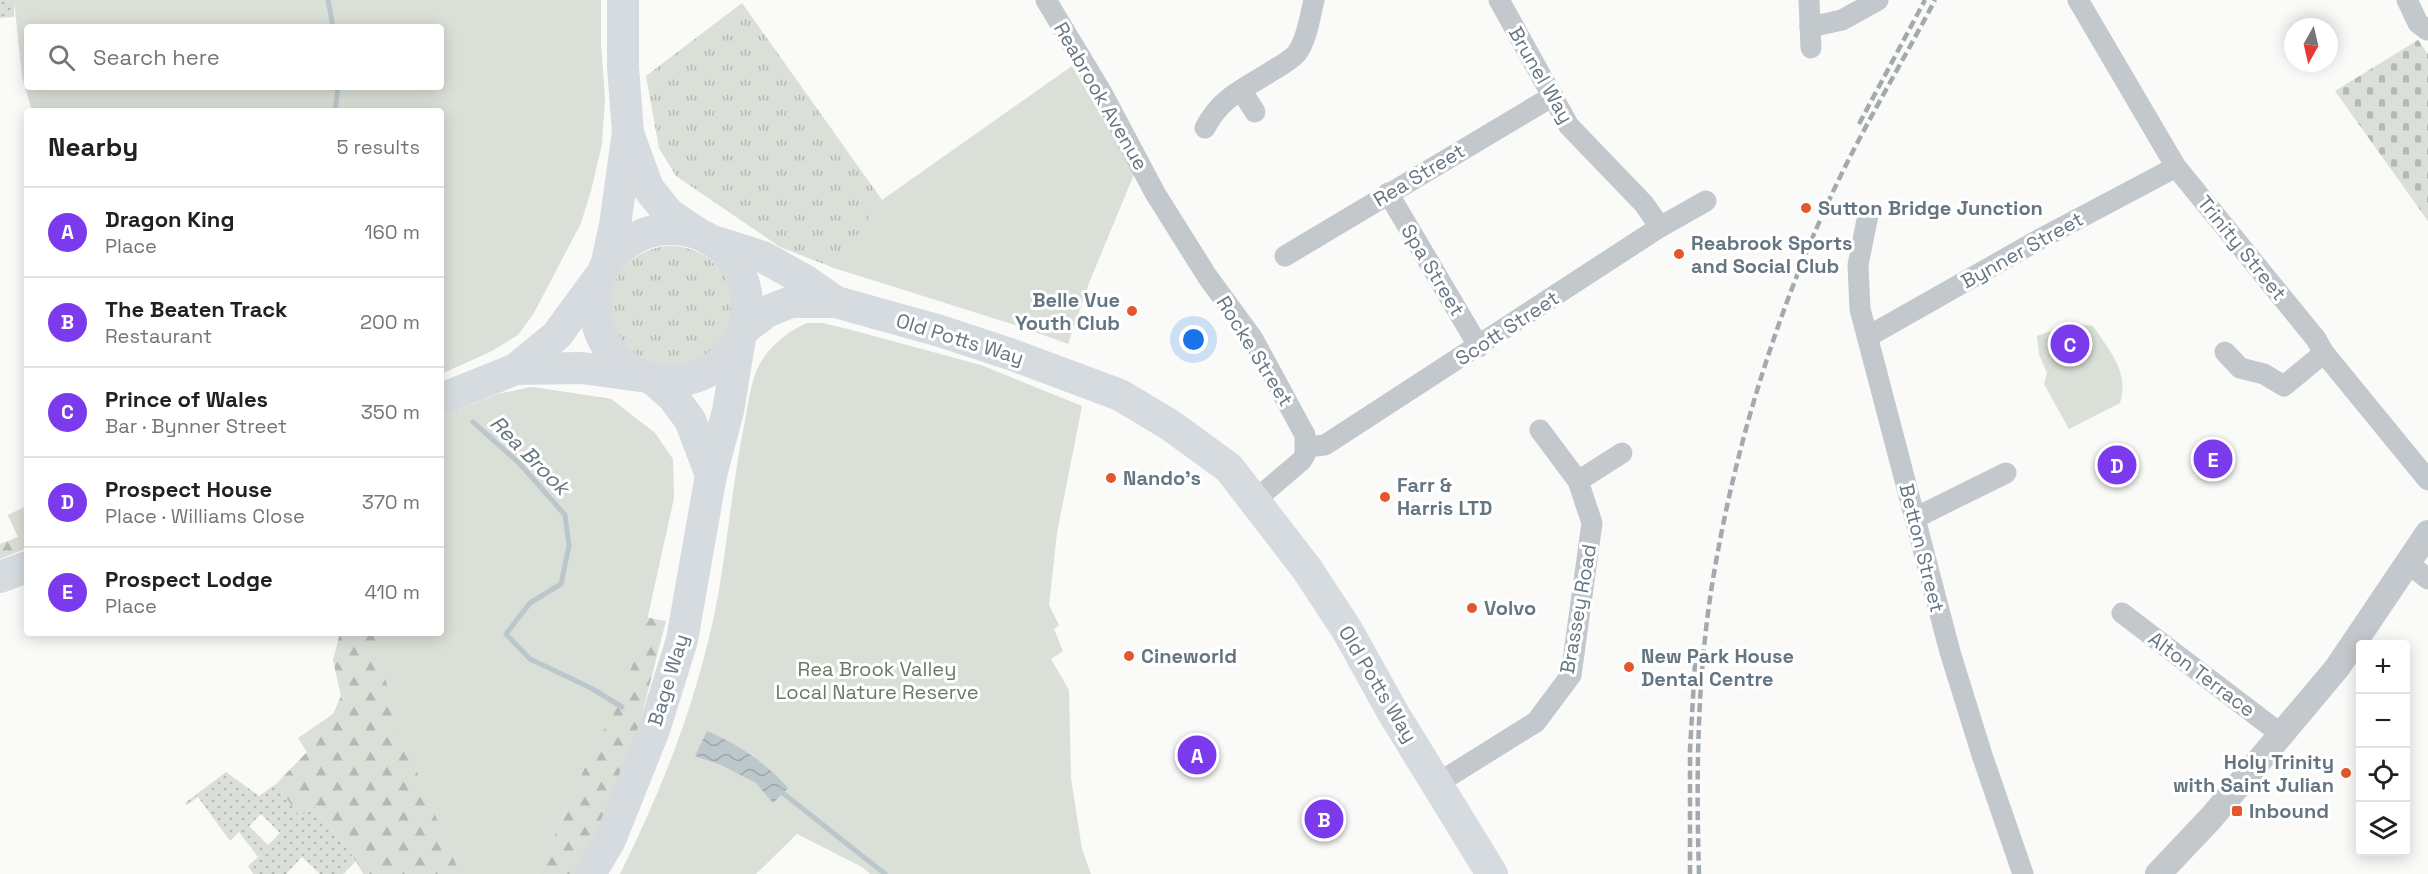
<!DOCTYPE html>
<meta charset="utf-8">
<style>
body{margin:0;font-family:"Space Grotesk",sans-serif;background:#f2f2f2;color:#202124}
.controls{position:absolute;right:18px;bottom:18px;display:grid;overflow:hidden;border-radius:6px;box-shadow:0 3px 15px #0003}
.controls button{width:54px;height:54px;display:grid;place-items:center;padding:0;border:0;border-bottom:2px solid #e0e0e0;background:#fff;color:#202124;font:30px sans-serif}
.compass{position:absolute;left:2284px;top:18px;width:54px;height:54px;border-radius:50%;background:#fff;box-shadow:0 3px 15px #0003;rotate:188deg}
.you{position:absolute;left:1194px;top:340px;width:21px;height:21px;margin:-15px;border:4px solid #fff;border-radius:50%;background:#1a73e8;box-shadow:0 0 0 9px #1a73e833}
.badge{display:grid;place-items:center;width:39px;height:39px;border-radius:50%;background:#7c3aed;color:#fff;font-size:20px;font-weight:700}
.pin{position:absolute;translate:-50% -50%;border:3px solid #fff;box-shadow:0 2px 6px #0006}
.list{margin:0;padding:0;list-style:none}
h2{display:flex;justify-content:space-between;align-items:center;height:78px;margin:0;padding:0 24px;font-size:26px}
h2 small{font-size:20px;font-weight:400;color:#757577}
.list li{display:grid;grid-template-columns:39px 1fr auto;gap:18px;align-items:center;box-sizing:border-box;height:90px;padding:0 24px;border-top:2px solid #e0e0e0}
.list b{display:block;font-size:22px;white-space:nowrap}
.list p{margin:0;font-size:20px;white-space:nowrap;color:#757577}
.list em{font-size:20px;font-style:normal;color:#757577}
.icon{flex:none;width:33px;height:33px;fill:none;stroke:currentColor;stroke-width:2;stroke-linecap:round;stroke-linejoin:round}
.map{position:relative;flex:none;width:2428px;height:874px;overflow:hidden}
.search{position:absolute;background:#fff;box-shadow:0 3px 15px #0003;left:24px;top:24px;width:420px;height:66px;display:flex;align-items:center;gap:15px;box-sizing:border-box;padding:0 21px;border-radius:6px;color:#757577;font-size:22px}
.panel{position:absolute;background:#fff;box-shadow:0 3px 15px #0003;left:24px;top:108px;width:420px;height:528px;border-radius:6px}
.map>svg:first-child{display:block}
.grass{fill:url(#grass-tufts)}
.forest{fill:url(#forest-firs)}
.cemetery{fill:url(#cemetery-stones)}
.park{fill:#dadfd7;fill-rule:evenodd}
.garden{fill:url(#garden-dots);fill-rule:evenodd}
.water{fill:url(#water-waves)}
.lines{fill:none;stroke-linecap:round;stroke-linejoin:round}
.stream{stroke:#bbc7cb;stroke-width:5}
.minor{stroke:#c3c8cc;stroke-width:21}
.tertiary{stroke:#c3c8cc;stroke-width:26}
.primary{stroke:#d6dbdf;stroke-width:32}
.rail{stroke:#a2aab0;stroke-width:4.5;stroke-dasharray:9 4.5;stroke-linecap:butt}
.poi-dot{fill:#e4572e;stroke:#fff;stroke-width:2}
.labels{text-anchor:middle;dominant-baseline:central;stroke-width:6;stroke-linejoin:round;paint-order:stroke}
.street-label{font-size:20px;fill:#657683;stroke:#fff}
.poi-label{font-size:20px;font-weight:bold;fill:#657683;stroke:#fff;text-anchor:start}
.park-label{font-size:20px;fill:#687a64;stroke:#fff}
.water-label{font-size:21px;font-style:italic;fill:#60757c;stroke:#fff}
</style>
<div class="map">
<svg width="2428" height="874" viewBox="0 0 2428 874">
<defs>
<pattern id="grass-tufts" width="24" height="20" patternUnits="userSpaceOnUse" patternTransform="scale(1.5)"><rect width="24" height="20" fill="#dadfd7"/><path d="M3 7l-1-3M5 7V3M7 7l1-3M15 17l-1-3M17 17v-4M19 17l1-3" fill="none" stroke="#b4b9b4"/></pattern>
<pattern id="forest-firs" width="22" height="20" patternUnits="userSpaceOnUse" patternTransform="scale(1.5)"><rect width="22" height="20" fill="#dadfd7"/><path d="M5 1l3.5 6h-7zM16 11l3.5 6h-7z" fill="#b4b9b4"/></pattern>
<pattern id="cemetery-stones" width="16" height="16" patternUnits="userSpaceOnUse" patternTransform="scale(1.5)"><rect width="16" height="16" fill="#dadfd7"/><path d="M2 7V4a2 2 0 0 1 4 0v3zM10 15v-3a2 2 0 0 1 4 0v3z" fill="#b4b9b4"/></pattern>
<pattern id="garden-dots" width="8" height="8" patternUnits="userSpaceOnUse" patternTransform="scale(1.5)"><rect width="8" height="8" fill="#dadfd7"/><path d="M2 2h.1M6 6h.1" fill="none" stroke="#b4b9b4" stroke-width="1.8" stroke-linecap="round"/></pattern>
<pattern id="water-waves" width="16" height="10" patternUnits="userSpaceOnUse" patternTransform="scale(1.5)"><rect width="16" height="10" fill="#bbc7cb"/><path d="M0 5q4-4 8 0t8 0" fill="none" stroke="#9ca6aa"/></pattern>
</defs>
<rect width="100%" height="100%" fill="#fafaf8"/>
<g class="grass">
<polygon points="742,3 882,200 834,268 780,247 676,176 659,148 646,76"/>
<circle cx="671" cy="308" r="62"/>
</g>
<g class="forest">
<polygon points="532,387 611,399 655,433 634,615 666,621 634,745 608,812 575,874 537,874 594,747 498,394"/>
<polygon points="27,506 27,548 0,559 0,544 18,537 8,515"/>
<polygon points="340,633 423,633 486,874 363,874 356,861 314,806 300,817 276,784 307,752 298,738 333,714 341,696 333,660"/>
</g>
<polygon class="cemetery" points="2418,40 2428,54 2428,221 2335,91"/>
<g class="park">
<path d="M14,0H601V43L605,99L602,144L591,191L581,223L534,313L518,335L490,352L441,374V111H32L22,77ZM27,27H441V87H27Z"/>
<polygon points="1072,66 1135,172 1089,283 1068,344 1015,325 834,268 882,200"/>
<path d="M807,323H822L844,328L981,365L1082,406L1057,533L1049,605L1059,625L1054,629L1063,651L1051,659L1069,690L1071,778L1082,849L1091,874H870L862,867L797,834L756,874H620C665,783 699,696 718,596C728,538 733,479 745,421C748,405 750,388 756,372C764,350 786,332 807,323Z"/>
<path d="M2073,323L2093,326C2109,350 2130,373 2120,403L2069,429L2044,384L2047,373L2039,354L2037,336Z"/>
<polygon points="532,387 611,399 655,433 673,459 674,498 648,616 628,678 608,723 594,747 537,874 460,874 399,730 373,633 441,633 441,416 498,394"/>
<polygon points="27,506 27,548 25,549 8,515"/>
</g>
<g class="garden">
<polygon points="0,0 14,0 14,17 0,18"/>
<path d="M226,772L259,796L276,784L300,817L314,806L356,861L343,874H320L302,857L286,874H253L248,866L258,857L239,832L230,841L198,797L187,805L185,803ZM261,814L280,833L268,845L249,826Z"/>
</g>
<path class="water" d="M707,731C739,745 765,762 788,788L773,803L756,783L721,765L695,756Z"/>
<g class="lines">
<g class="stream">
<polyline points="328,0 333,27"/>
<polyline points="335,111 338,87"/>
<polyline points="473,422 520,464 565,515 569,546 561,584 530,603 506,634 530,659 591,688 622,707"/>
<polyline points="779,790 885,874"/>
</g>
<g class="minor">
<polyline points="1046,0 1102,93 1155,193 1207,276 1253,339 1305,435 1305,455 1301,461 1254,501"/>
<polyline points="1499,0 1569,126 1644,204 1660,227"/>
<polyline points="1809,0 1811,48"/>
<polyline points="2078,0 2176,167 2316,339 2324,353 2428,480"/>
<polyline points="2407,0 2418,23 2427,30"/>
<polyline points="1810,27 1842,20 1878,0"/>
<polyline points="1241,90 1255,112"/>
<path d="M1205,128C1221,96 1246,88 1275,69C1282,65 1291,60 1297,53C1307,40 1310,16 1314,0"/>
<polyline points="1388,193 1479,347"/>
<polyline points="1868,215 1858,265 1860,309 1950,652 1982,755 2023,874"/>
<polyline points="1285,256 1553,96"/>
<polyline points="1869,336 2040,239 2176,167"/>
<polyline points="2225,352 2240,368 2264,374 2284,386 2324,353"/>
<polyline points="1306,447 1325,445 1660,227 1706,201"/>
<polyline points="1578,481 1622,453"/>
<polyline points="1915,518 2006,473"/>
<polyline points="2409,564 2428,579"/>
<polyline points="2122,613 2282,735"/>
<polyline points="1438,783 1536,722 1571,675 1592,523 1578,481 1540,430"/>
</g>
<polyline class="tertiary" points="2158,874 2211,818 2337,668 2428,533"/>
<g class="primary">
<polyline points="629,136 648,188 669,214 696,232"/>
<circle cx="671" cy="305" r="76"/>
<polyline points="716,242 763,257 806,281 836,302"/>
<polyline points="607,262 615,225 628,132 623,67 623,0"/>
<polyline points="744,329 768,311 791,302 836,302 940,331 1010,354 1120,395 1170,425 1229,468 1307,569 1347,630 1392,711 1492,874"/>
<polyline points="516,369 582,368 640,376"/>
<polyline points="653,379 673,397 690,420 711,475"/>
<polyline points="441,399 516,369 557,335 598,279"/>
<polyline points="0,577 27,567"/>
<polyline points="590,874 610,840 654,730 682,640 711,475 728,411 740,338"/>
</g>
<g class="rail">
<polyline points="1859,124 1925,0"/>
<polyline points="1690,874 1690,750 1695,663"/>
<path d="M1699,874C1696,777 1697,675 1713,579C1735,447 1775,317 1831,196C1862,129 1901,65 1935,0"/>
</g>
</g>
<g class="poi-dot">
<circle cx="1806" cy="208" r="6"/>
<circle cx="1679" cy="254" r="6"/>
<circle cx="1132" cy="311" r="6"/>
<circle cx="1111" cy="478" r="6"/>
<circle cx="1385" cy="497" r="6"/>
<circle cx="1472" cy="608" r="6"/>
<circle cx="1129" cy="656" r="6"/>
<circle cx="1629" cy="667" r="6"/>
<circle cx="2346" cy="773" r="6"/>
<rect x="2231" y="805" width="12" height="12" rx="3"/>
</g>
<g class="labels">
<g class="street-label">
<text transform="translate(1541 75) rotate(60)">Brunel Way</text>
<text transform="translate(1101 96) rotate(60)">Reabrook Avenue</text>
<text transform="translate(1419 175) rotate(-31)">Rea Street</text>
<text transform="translate(2242 248) rotate(51)">Trinity Street</text>
<text transform="translate(2022 250) rotate(-29)">Bynner Street</text>
<text transform="translate(1433 270) rotate(59)">Spa Street</text>
<text transform="translate(1507 328) rotate(-33)">Scott Street</text>
<text transform="translate(960 339) rotate(17)">Old Potts Way</text>
<text transform="translate(1255 351) rotate(58)">Rocke Street</text>
<text transform="translate(1922 548) rotate(76)">Betton Street</text>
<text transform="translate(1578 609) rotate(-80)">Brassey Road</text>
<text transform="translate(2202 674) rotate(37)">Alton Terrace</text>
<text transform="translate(668 680) rotate(-73)">Bage Way</text>
<text transform="translate(1378 684) rotate(59)">Old Potts Way</text>
</g>
<g class="poi-label">
<text x="1818" y="208">Sutton Bridge Junction</text>
<text x="1691" y="243">Reabrook Sports<tspan x="1691" dy="23">and Social Club</tspan></text>
<text x="1120" y="300" text-anchor="end">Belle Vue<tspan x="1120" dy="23">Youth Club</tspan></text>
<text x="1123" y="478">Nando's</text>
<text x="1397" y="485">Farr &amp;<tspan x="1397" dy="23">Harris LTD</tspan></text>
<text x="1484" y="608">Volvo</text>
<text x="1141" y="656">Cineworld</text>
<text x="1641" y="656">New Park House<tspan x="1641" dy="23">Dental Centre</tspan></text>
<text x="2334" y="762" text-anchor="end">Holy Trinity<tspan x="2334" dy="23">with Saint Julian</tspan></text>
<text x="2249" y="811">Inbound</text>
</g>
<g class="park-label">
<text x="877" y="669">Rea Brook Valley<tspan x="877" dy="23">Local Nature Reserve</tspan></text>
</g>
<g class="water-label">
<text transform="translate(530 455) rotate(45)">Rea Brook</text>
</g>
</g>
</svg>
<div class="controls">
<button>+</button>
<button>−</button>
<button><svg class="icon" aria-label="locate" viewBox="0 0 24 24"><circle cx="12" cy="12" r="6"/><path d="M12 2v4M12 18v4M2 12h4M18 12h4"/></svg></button>
<button><svg class="icon" aria-label="layers" viewBox="0 0 24 24"><path d="M12 4l9 5-9 5-9-5zM3 14l9 5 9-5"/></svg></button>
</div>
<svg class="compass" viewBox="-18 -18 36 36"><path d="M0-13l5 13h-10z" fill="#e53935"/><path d="M0 13l5-13h-10z" fill="#757577"/></svg>
<div class="you"></div>
<div class="pin badge" style="left:1197px;top:755px">A</div>
<div class="pin badge" style="left:1324px;top:819px">B</div>
<div class="pin badge" style="left:2070px;top:344px">C</div>
<div class="pin badge" style="left:2117px;top:465px">D</div>
<div class="pin badge" style="left:2213px;top:459px">E</div>
<div class="search"><svg class="icon" aria-label="search" viewBox="0 0 24 24"><circle cx="10" cy="10" r="6"/><path d="M15 15l6 6"/></svg>Search here</div>
<section class="panel">
<h2>Nearby<small>5 results</small></h2>
<ul class="list">
<li><span class="badge">A</span><div><b>Dragon King</b><p>Place</p></div><em>160 m</em></li>
<li><span class="badge">B</span><div><b>The Beaten Track</b><p>Restaurant</p></div><em>200 m</em></li>
<li><span class="badge">C</span><div><b>Prince of Wales</b><p>Bar · Bynner Street</p></div><em>350 m</em></li>
<li><span class="badge">D</span><div><b>Prospect House</b><p>Place · Williams Close</p></div><em>370 m</em></li>
<li><span class="badge">E</span><div><b>Prospect Lodge</b><p>Place</p></div><em>410 m</em></li>
</ul>
</section>
</div>
